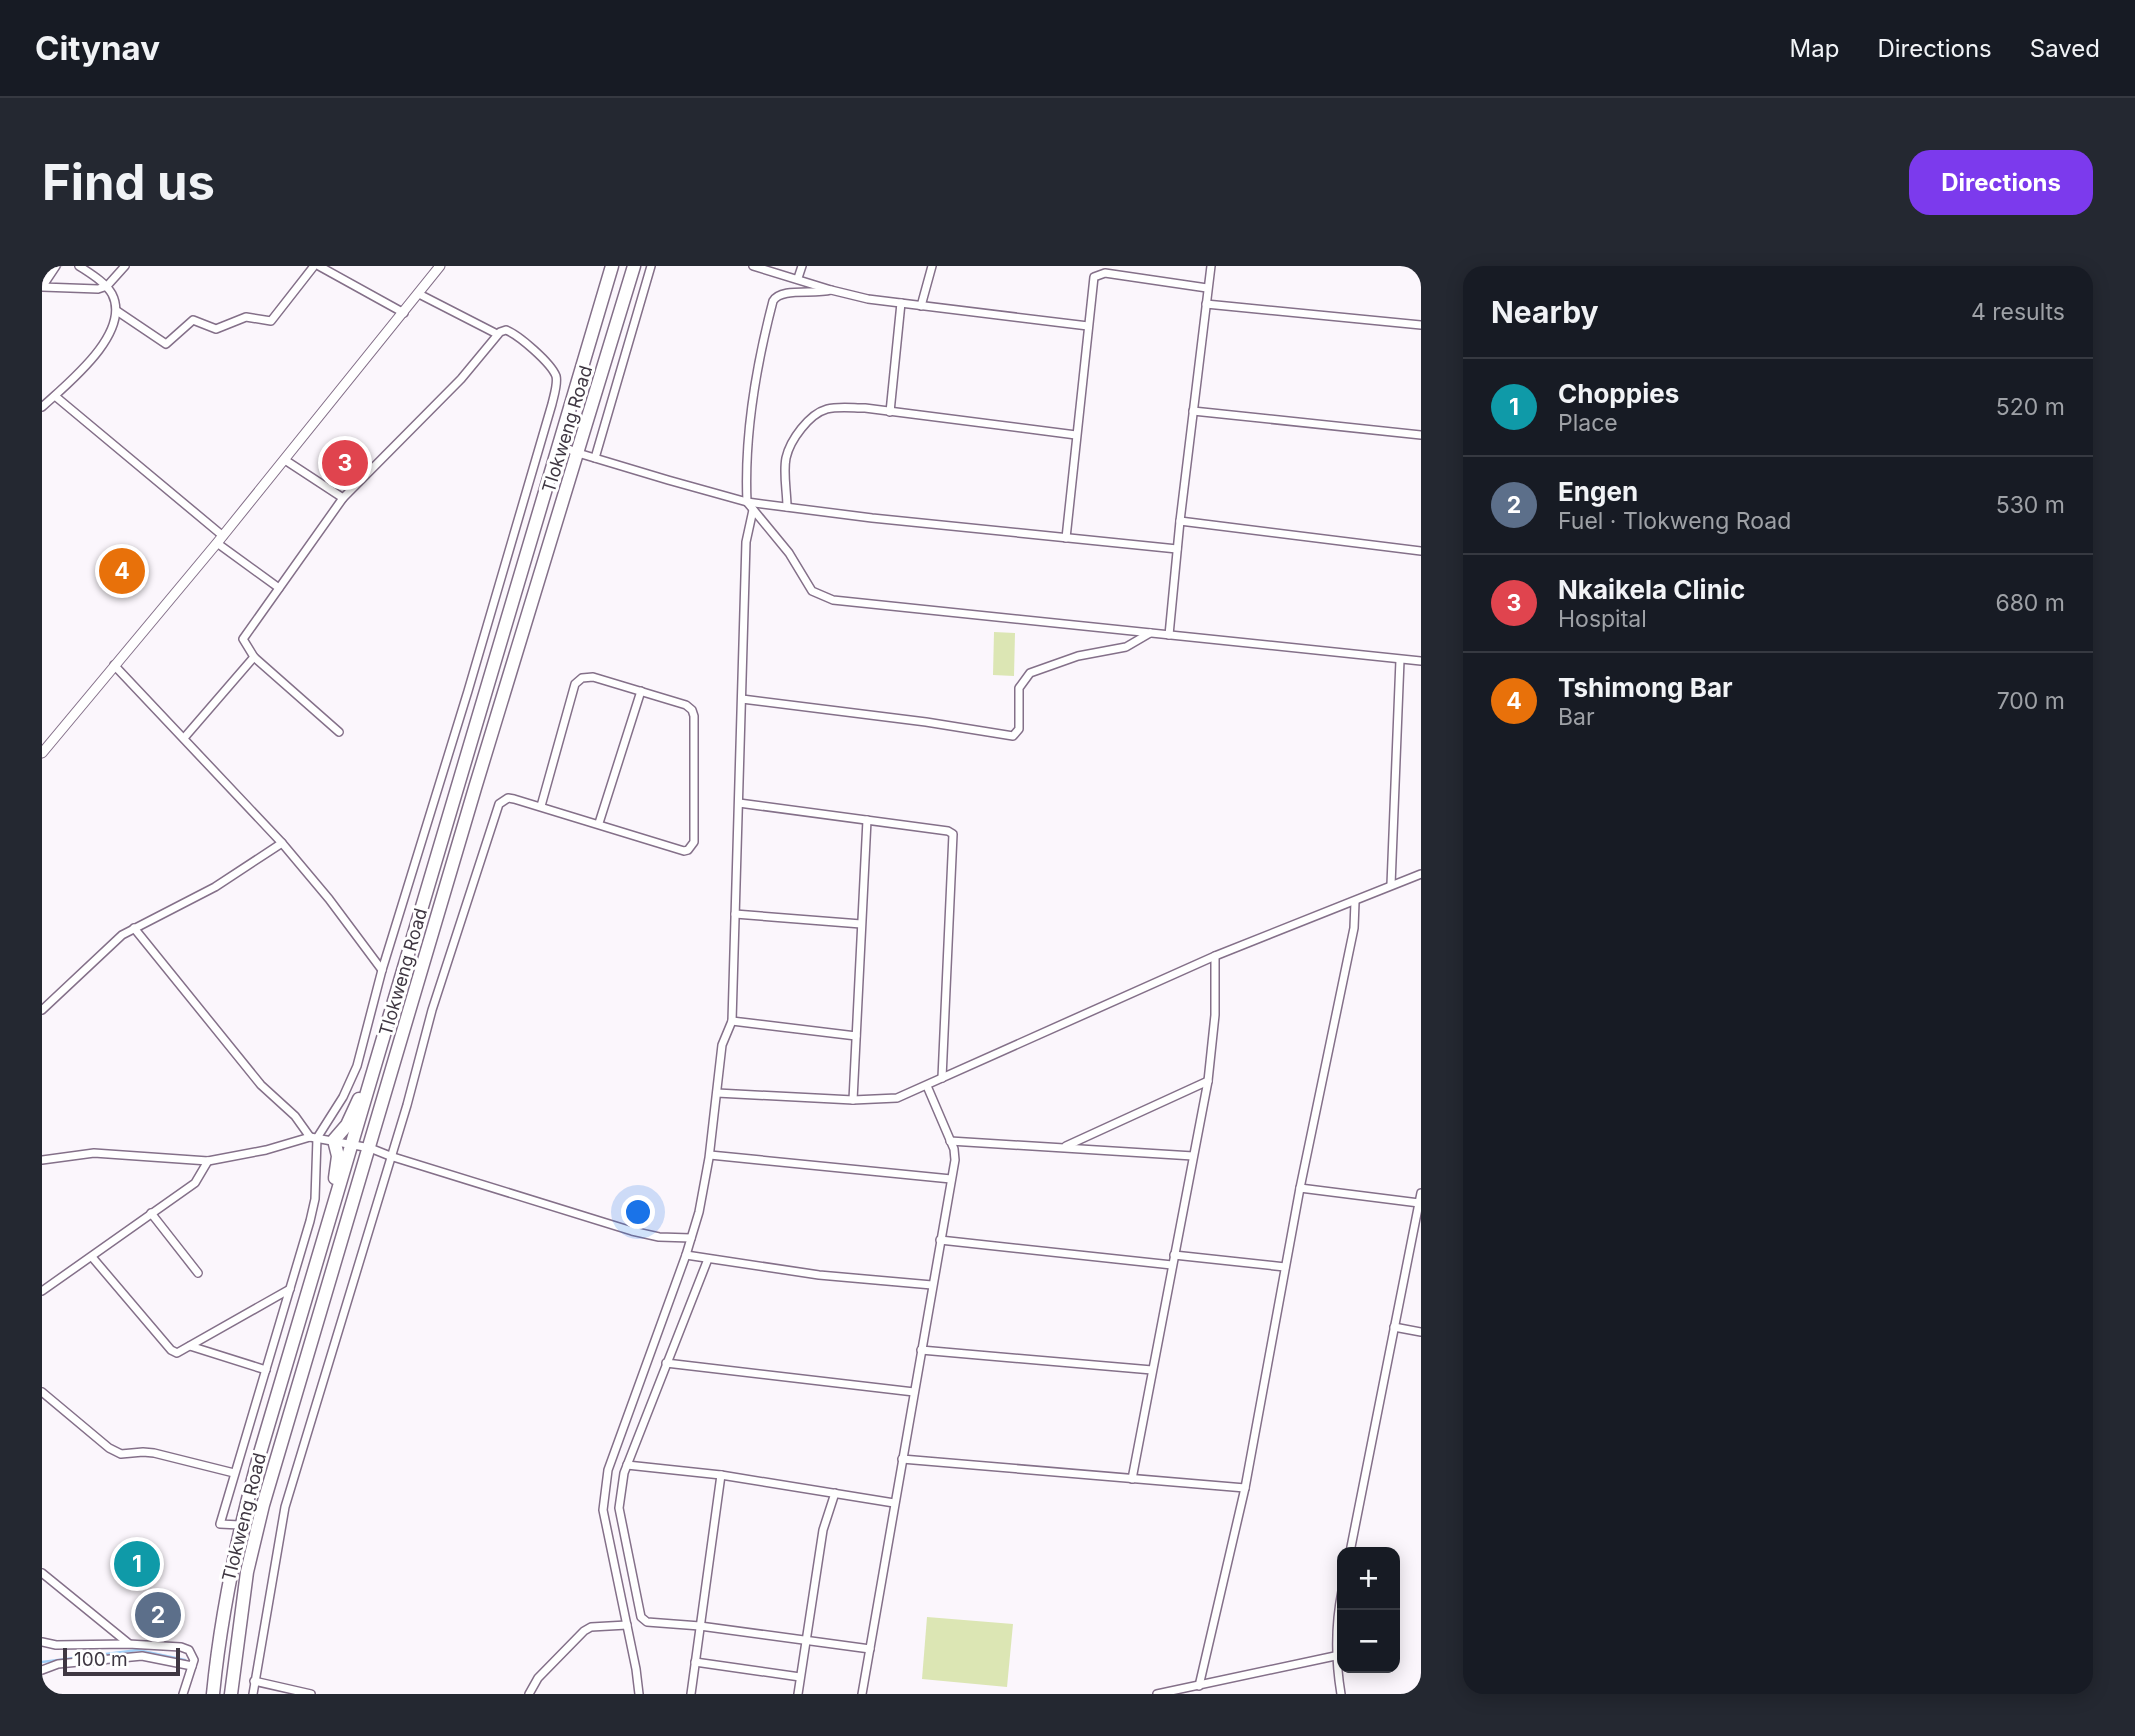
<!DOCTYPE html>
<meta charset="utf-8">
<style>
body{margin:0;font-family:Inter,sans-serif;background:#242831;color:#f1f3f6}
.controls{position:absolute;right:21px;bottom:21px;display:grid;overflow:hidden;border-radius:14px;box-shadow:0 4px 18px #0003}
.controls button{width:63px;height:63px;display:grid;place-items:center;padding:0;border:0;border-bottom:2px solid #363941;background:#171b24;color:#f1f3f6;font:35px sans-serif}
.scale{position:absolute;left:21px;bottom:18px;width:117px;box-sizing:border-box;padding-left:7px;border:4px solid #3f3742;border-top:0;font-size:19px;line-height:24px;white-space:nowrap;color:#3f3742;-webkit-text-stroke:5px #fff;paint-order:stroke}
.you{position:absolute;left:597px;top:947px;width:24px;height:24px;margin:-18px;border:5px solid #fff;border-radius:50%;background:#1a73e8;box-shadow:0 0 0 10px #1a73e833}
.badge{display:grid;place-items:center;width:46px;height:46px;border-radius:50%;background:#7c3aed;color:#fff;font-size:23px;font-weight:700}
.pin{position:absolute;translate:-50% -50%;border:4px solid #fff;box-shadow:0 2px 7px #0006}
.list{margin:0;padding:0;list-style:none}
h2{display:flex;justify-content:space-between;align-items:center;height:91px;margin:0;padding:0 28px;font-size:30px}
h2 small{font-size:23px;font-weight:400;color:#9ea1a6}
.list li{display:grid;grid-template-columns:46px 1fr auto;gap:21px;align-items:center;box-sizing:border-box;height:98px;padding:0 28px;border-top:2px solid #363941}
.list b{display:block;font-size:26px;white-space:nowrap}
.list p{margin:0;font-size:23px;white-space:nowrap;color:#9ea1a6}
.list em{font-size:23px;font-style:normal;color:#9ea1a6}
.map{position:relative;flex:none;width:1379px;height:1428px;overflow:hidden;border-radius:21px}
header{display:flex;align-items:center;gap:42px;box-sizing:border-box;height:98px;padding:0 35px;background:#171b24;border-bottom:2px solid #363941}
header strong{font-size:33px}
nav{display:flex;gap:38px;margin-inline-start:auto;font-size:24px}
.intro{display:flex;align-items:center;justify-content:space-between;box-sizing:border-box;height:168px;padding:0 42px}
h1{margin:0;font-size:49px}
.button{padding:18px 32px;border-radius:21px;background:#7c3aed;color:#fff;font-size:24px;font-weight:700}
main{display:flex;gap:42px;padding:0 42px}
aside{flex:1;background:#171b24;border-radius:21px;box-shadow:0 4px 18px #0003}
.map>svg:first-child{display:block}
.green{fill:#dce6b4}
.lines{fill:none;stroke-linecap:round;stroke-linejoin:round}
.stream{stroke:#a1cff7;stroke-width:2.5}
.minor-casing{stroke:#847089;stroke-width:10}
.tertiary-casing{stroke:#847089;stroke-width:11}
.primary-casing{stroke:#847089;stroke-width:15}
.minor{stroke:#fff;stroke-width:7}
.tertiary{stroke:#fff;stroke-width:9}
.primary{stroke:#fff;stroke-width:12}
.labels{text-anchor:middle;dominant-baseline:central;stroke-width:6;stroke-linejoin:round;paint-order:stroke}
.street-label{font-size:18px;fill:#3f3742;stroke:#fff}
</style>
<header>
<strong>Citynav</strong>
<nav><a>Map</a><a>Directions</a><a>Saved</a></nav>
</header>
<div class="intro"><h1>Find us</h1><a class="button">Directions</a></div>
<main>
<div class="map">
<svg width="1379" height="1428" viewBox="0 0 1379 1428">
<rect width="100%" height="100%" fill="#fbf6fc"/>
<g class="green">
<polygon points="952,366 973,367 972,410 951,409"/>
<polygon points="885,1351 971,1358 965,1421 880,1413"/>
</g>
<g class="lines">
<polyline class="stream" points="0,1396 96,1384 143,1394"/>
<g class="minor-casing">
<g id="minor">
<polyline points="14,0 0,21 56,23 65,20 83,0"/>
<polyline points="277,0 362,47"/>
<polyline points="711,0 789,24 826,33 1046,60"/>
<polyline points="756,12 760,0"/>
<path d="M789,24C772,29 739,21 731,35C714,100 702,168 705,236L747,287L770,325L791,334L1379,395"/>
<polyline points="377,28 455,68"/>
<polyline points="1164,38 1379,59"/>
<polyline points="879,40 890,0"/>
<polyline points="75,45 124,78 151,54 174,63 204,51 229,55 272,0"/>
<polyline points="13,130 181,270"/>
<path d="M0,141C25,118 90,67 70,28C63,16 49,8 37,0"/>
<polyline points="1151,145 1379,169"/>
<polyline points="848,146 859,37"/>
<polyline points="517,179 536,187 626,214 705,236 830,252 1135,283"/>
<polyline points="553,192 609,0"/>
<polyline points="243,194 301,232 201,373 212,391 297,466"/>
<path d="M745,241C745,226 741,207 744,192C748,174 767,148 785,143C796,140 811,142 823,142L1034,169"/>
<polyline points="1138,255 1379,285"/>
<polyline points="1024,272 1052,11 1063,7 1165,22"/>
<polyline points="175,277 237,322"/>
<polyline points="1127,369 1138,255 1169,0"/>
<polyline points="72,399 240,577 287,633 340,704"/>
<polyline points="700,433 884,456 971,470 977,463 977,422 988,407 1036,390 1084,381 1108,367"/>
<polyline points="142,472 212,391"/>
<polyline points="697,537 906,565 911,568 900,812"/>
<polyline points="557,557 599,425"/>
<polyline points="1349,619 1358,394"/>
<polyline points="693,648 819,658"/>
<polyline points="92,662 219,819 253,850 268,871"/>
<polyline points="0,744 80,669 173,621 240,577"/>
<polyline points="690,755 814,770"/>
<polyline points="675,827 811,834 855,832 1173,690 1379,608"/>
<polyline points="811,834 825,554"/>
<polyline points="908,875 1151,890"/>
<polyline points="1024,880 1166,815"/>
<polyline points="668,889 909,913"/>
<polyline points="0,894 52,887 166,895 224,884 268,871 328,882 348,890 590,965 617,971 649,972"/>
<polyline points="1258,922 1377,937"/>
<polyline points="109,947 156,1007"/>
<polyline points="898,974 1130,999"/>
<polyline points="644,989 777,1009 890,1019"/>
<polyline points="1132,989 1243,1001"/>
<polyline points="50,991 129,1084 135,1087 248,1023"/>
<polyline points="666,993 582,1207 577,1242 599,1351 605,1356 658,1360 828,1383"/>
<polyline points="0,1025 153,917 166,895"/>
<polyline points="1352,1061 1379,1066"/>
<polyline points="148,1080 224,1104"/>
<polyline points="879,1084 1110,1104"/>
<polyline points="624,1097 872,1126"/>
<polyline points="0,1126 67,1182 79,1188 101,1186 112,1187 192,1207"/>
<polyline points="860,1193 1203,1222"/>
<polyline points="585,1199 679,1209 852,1237"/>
<polyline points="1090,1213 1166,815 1173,749 1173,690"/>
<path d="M198,1259L178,1258L268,955L273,933L275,872L301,831L315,800L340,704L426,425L510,138C512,129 516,118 514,110C509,97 477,69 464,64L458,66L419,113L301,232"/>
<polyline points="1308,1286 1379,927"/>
<polyline points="0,1307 86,1377"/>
<polyline points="0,1376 14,1379 86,1378 139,1381 147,1384 152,1394 141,1428"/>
<polyline points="653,1396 758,1411"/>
<polyline points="0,1404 16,1398 100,1390 150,1400"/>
<polyline points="212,1415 269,1428"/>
<polyline points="1157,1420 1203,1222 1258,922 1312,662 1313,636"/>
<polyline points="211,1428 243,1241 365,839 390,744 457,538 466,532 472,533 642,585 646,584 652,576 652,450 650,444 644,439 551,411 540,412 533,418 499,540"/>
<polyline points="487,1428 496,1412 542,1365 549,1361 585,1359"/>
<polyline points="597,1428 594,1403 561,1244 566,1204 644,989 657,946 667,892 680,779 690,755 704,276 711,244"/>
<polyline points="649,1428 679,1209"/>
<polyline points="756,1428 781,1264 793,1227"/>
<polyline points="820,1428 913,894 912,883 885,820"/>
<polyline points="1115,1428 1293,1390"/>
<path d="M1299,1428C1293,1392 1293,1360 1300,1325"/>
</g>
</g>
<g class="tertiary-casing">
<polyline id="tertiary" points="0,487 175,277 398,0"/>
</g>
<g class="primary-casing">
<g id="primary">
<polyline points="293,912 296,890 292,874 305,859 317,833"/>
<path d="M171,1428C179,1346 196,1267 218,1187L570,0"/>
<polyline points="189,1428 205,1306 221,1239 433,522 592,0"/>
</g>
</g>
<use href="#minor" class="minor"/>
<use href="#tertiary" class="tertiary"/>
<use href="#primary" class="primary"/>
</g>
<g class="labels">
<g class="street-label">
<text transform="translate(525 163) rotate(-73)">Tlokweng Road</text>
<text transform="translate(361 706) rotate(-74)">Tlokweng Road</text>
<text transform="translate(202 1251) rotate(-76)">Tlokweng Road</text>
</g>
</g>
</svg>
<div class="controls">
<button>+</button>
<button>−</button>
</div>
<div class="scale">100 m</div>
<div class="you"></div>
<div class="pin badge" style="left:95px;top:1298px;background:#0f9aa8">1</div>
<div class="pin badge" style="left:116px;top:1349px;background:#5c6f8a">2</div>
<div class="pin badge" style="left:303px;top:197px;background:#e0444e">3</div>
<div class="pin badge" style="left:80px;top:305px;background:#e8710a">4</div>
</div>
<aside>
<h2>Nearby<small>4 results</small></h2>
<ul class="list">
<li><span class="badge" style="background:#0f9aa8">1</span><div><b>Choppies</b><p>Place</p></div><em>520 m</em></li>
<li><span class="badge" style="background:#5c6f8a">2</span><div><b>Engen</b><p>Fuel · Tlokweng Road</p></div><em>530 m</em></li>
<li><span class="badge" style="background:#e0444e">3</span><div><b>Nkaikela Clinic</b><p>Hospital</p></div><em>680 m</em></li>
<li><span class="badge" style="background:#e8710a">4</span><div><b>Tshimong Bar</b><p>Bar</p></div><em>700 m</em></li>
</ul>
</aside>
</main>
